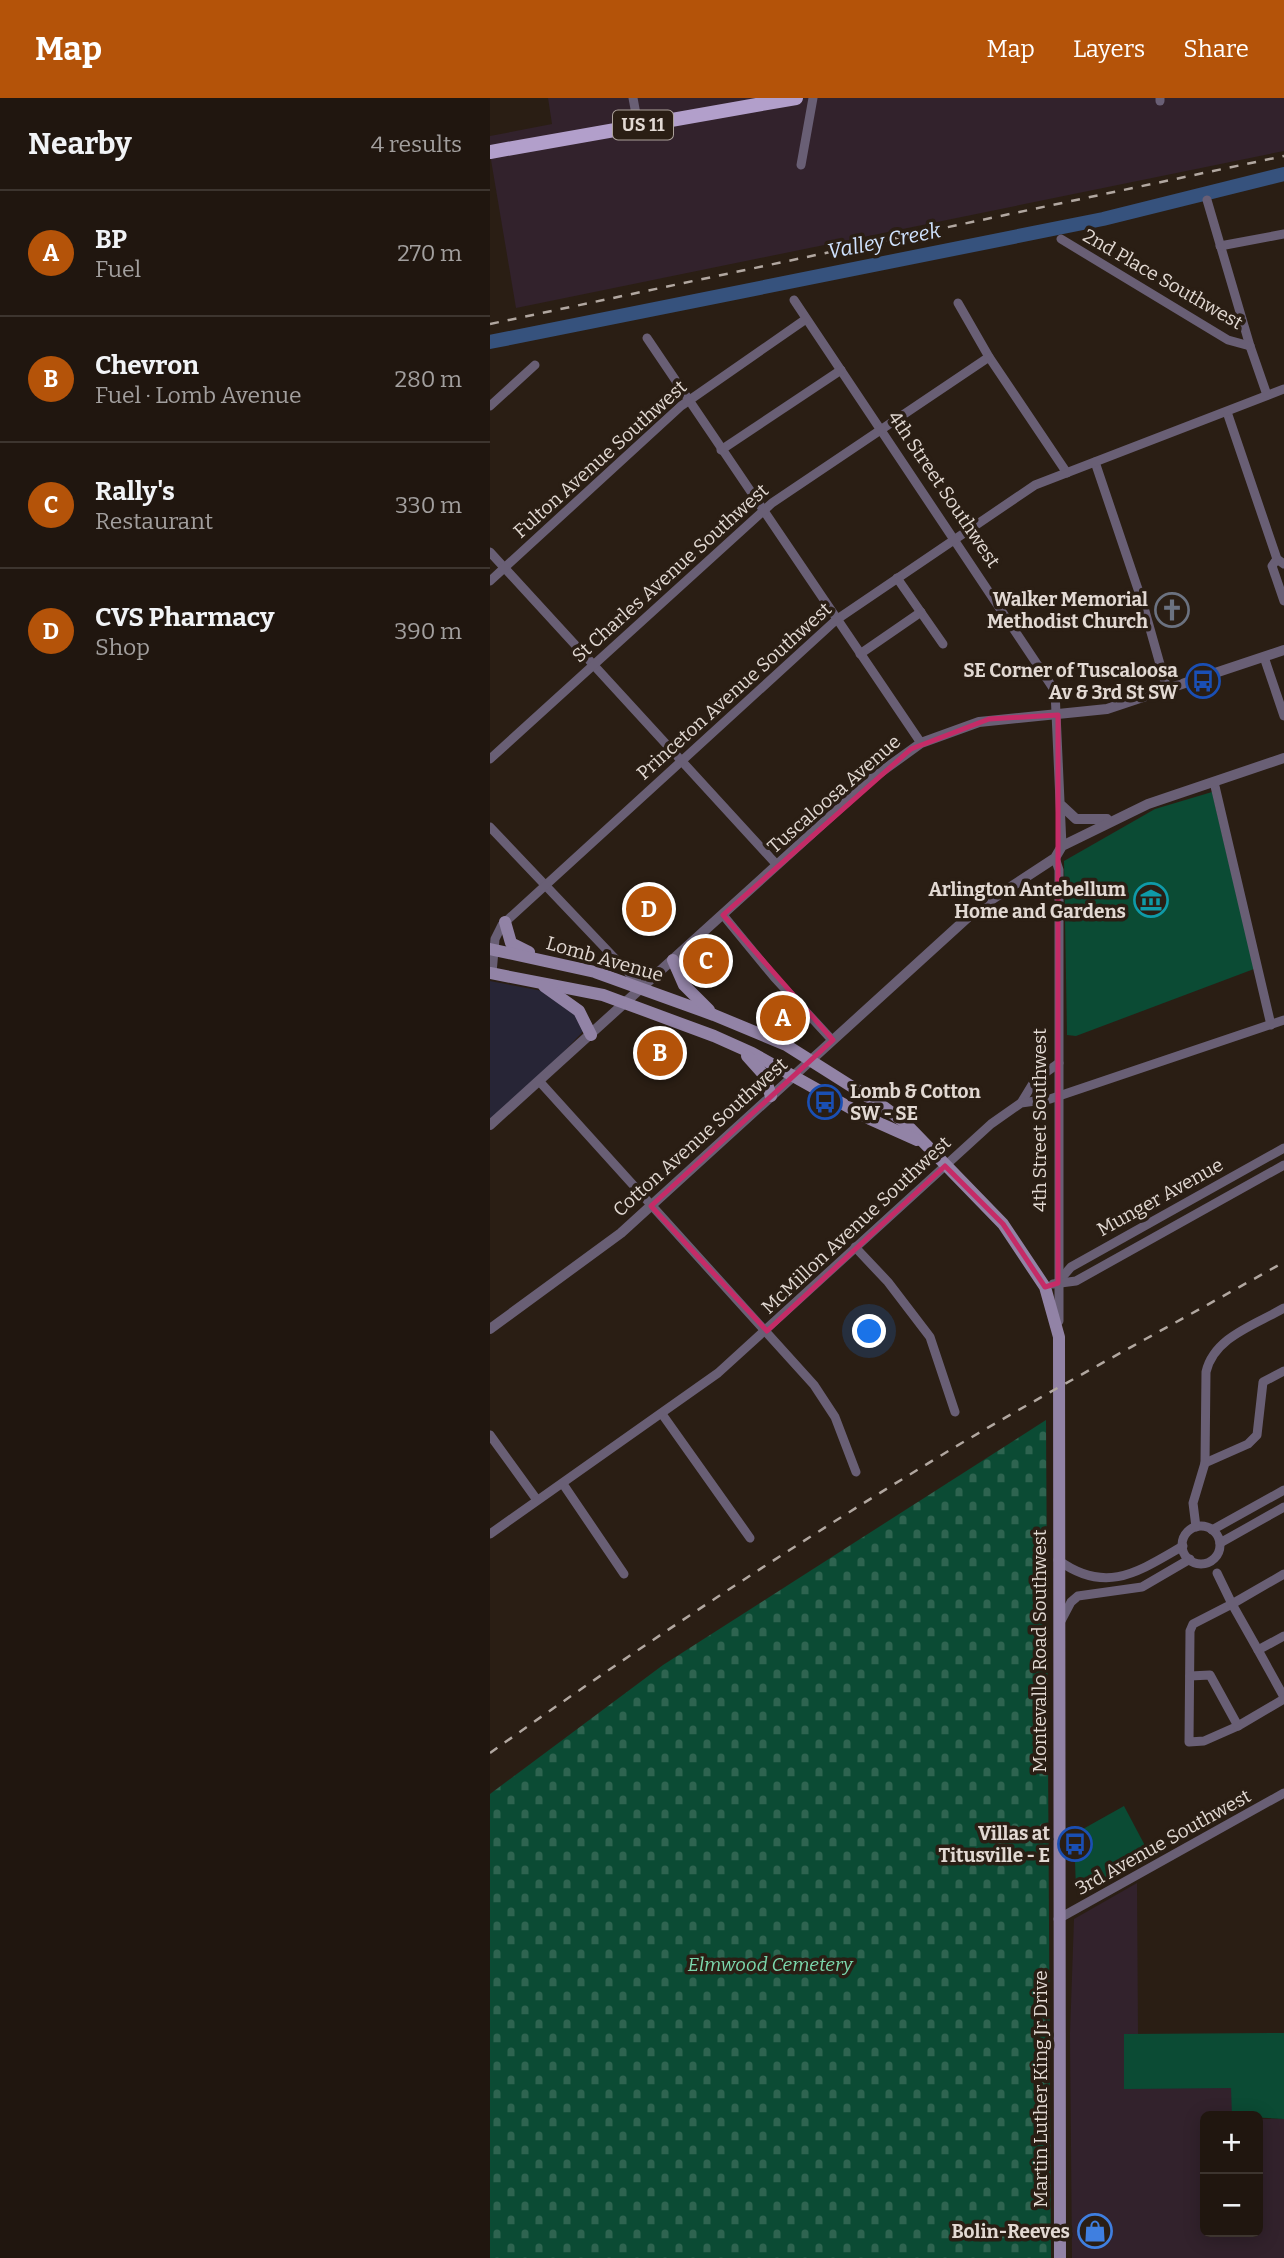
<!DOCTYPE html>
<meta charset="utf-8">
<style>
body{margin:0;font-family:Bitter,serif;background:#281f18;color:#f1f3f6}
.controls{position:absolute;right:21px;bottom:21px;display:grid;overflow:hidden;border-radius:10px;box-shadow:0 4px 18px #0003}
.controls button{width:63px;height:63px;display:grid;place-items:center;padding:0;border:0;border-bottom:2px solid #3d352f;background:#20160f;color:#f1f3f6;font:35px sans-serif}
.you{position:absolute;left:380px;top:1234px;width:24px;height:24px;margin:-18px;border:5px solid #fff;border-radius:50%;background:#1a73e8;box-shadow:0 0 0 10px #1a73e833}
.badge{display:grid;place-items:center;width:46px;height:46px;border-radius:50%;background:#b45309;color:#fff;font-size:23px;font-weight:700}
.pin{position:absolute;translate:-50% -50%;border:4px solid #fff;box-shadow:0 2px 7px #0006}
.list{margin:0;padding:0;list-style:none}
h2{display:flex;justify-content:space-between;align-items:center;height:91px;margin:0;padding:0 28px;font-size:30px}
h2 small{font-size:23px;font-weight:400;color:#a29f9e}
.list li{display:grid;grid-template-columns:46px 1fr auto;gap:21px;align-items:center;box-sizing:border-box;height:126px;padding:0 28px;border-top:2px solid #3d352f}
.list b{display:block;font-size:26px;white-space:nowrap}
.list p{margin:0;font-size:23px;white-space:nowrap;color:#a29f9e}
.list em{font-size:23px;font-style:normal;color:#a29f9e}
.map{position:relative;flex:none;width:794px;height:2160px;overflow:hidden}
header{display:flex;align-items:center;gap:42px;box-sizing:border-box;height:98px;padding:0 35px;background:#b45309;color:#fff}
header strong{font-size:33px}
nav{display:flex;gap:38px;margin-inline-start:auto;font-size:24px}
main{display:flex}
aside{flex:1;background:#20160f}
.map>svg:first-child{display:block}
.industrial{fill:#32222c}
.medical{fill:#272536}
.green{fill:#0b4b34}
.cemetery{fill:url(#cemetery-stones)}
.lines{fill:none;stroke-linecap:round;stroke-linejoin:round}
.river{stroke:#36527d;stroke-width:14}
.minor{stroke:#695f75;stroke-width:9}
.tertiary{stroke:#695f75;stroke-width:10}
.secondary{stroke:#9283a6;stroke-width:12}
.primary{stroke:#b29fcb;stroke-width:14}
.rail{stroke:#b1a7a0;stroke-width:2.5;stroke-dasharray:9 9;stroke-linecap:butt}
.marked{fill:none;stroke:#c52b67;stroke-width:5;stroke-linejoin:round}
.labels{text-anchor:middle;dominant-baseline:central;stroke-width:7;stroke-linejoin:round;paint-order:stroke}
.shield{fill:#2a1e14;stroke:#aba19a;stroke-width:2}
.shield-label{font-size:18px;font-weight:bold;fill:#e2d9d3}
.street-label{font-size:19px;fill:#e2d9d3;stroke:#2a1e14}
.poi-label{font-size:19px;font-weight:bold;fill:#e2d9d3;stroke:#2a1e14;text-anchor:end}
.park-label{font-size:19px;font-style:italic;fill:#7cd9ae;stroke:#2a1e14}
.water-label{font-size:21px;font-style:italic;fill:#cfe2fe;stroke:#2a1e14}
</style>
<header>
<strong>Map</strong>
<nav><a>Map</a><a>Layers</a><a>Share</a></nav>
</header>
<main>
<aside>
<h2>Nearby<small>4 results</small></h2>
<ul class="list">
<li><span class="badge">A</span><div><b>BP</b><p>Fuel</p></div><em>270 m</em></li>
<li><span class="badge">B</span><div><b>Chevron</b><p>Fuel · Lomb Avenue</p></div><em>280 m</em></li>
<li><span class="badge">C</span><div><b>Rally's</b><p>Restaurant</p></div><em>330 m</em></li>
<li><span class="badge">D</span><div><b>CVS Pharmacy</b><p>Shop</p></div><em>390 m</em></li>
</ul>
</aside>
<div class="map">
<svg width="794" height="2160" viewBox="0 0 794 2160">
<defs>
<pattern id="cemetery-stones" width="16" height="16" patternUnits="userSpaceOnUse" patternTransform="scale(1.75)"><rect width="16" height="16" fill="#0b4b34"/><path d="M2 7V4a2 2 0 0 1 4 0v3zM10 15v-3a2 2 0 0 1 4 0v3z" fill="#2e6450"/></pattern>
</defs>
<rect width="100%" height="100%" fill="#2a1e14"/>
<g class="industrial">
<polygon points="58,0 794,0 794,53 26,210 0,56 0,38 62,26"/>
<polygon points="647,1785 648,1936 634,1937 742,1990 742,2018 715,2018 715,2134 768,2134 768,2021 794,2021 794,2160 582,2160 580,1936 584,1821"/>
</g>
<polygon class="medical" points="0,883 74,897 100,926 18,1013 0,1025"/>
<g class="green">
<polygon points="722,694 764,871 586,938 577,937 574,763 665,711"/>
<polygon points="634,1708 661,1759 602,1793 589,1793 586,1791 584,1736"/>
<polygon points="794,1935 794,2021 742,2018 741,1990 634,1991 634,1936"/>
</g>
<polygon class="cemetery" points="556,1322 561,2160 0,2160 0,1696 173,1567"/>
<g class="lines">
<polyline class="river" points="0,244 613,121 794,76"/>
<g class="minor">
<polyline points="143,0 148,27"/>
<polyline points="670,0 670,3"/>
<polyline points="311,67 323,0"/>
<polyline points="717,102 760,248 777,297"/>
<polyline points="571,141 738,242 760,248"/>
<polyline points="730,148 794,136"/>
<polyline points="304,202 565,593 572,748"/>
<polyline points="468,205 499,259 577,375"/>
<polyline points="157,240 431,645"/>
<polyline points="0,308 45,267"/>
<polyline points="737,314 787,461 794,466"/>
<polyline points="231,352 351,272"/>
<polyline points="605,364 653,506 677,591"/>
<polyline points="0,454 287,767"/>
<polyline points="787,461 782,468 794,503"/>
<polyline points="407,480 453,546"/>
<polyline points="0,483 191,308 316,221"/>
<polyline points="370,556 431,514"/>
<polyline points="774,559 794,618"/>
<polyline points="0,661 282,405 499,259"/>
<polyline points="724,684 781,927"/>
<polyline points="0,729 153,890"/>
<polyline points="565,760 569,772 569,1223"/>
<polyline points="233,817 284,879 342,942"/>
<polyline points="2,875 5,841 12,827 346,522 545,387 794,291"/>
<polyline points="50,984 324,1287 345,1319 366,1374"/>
<polyline points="531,1005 545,982 569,965"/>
<polyline points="365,1149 398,1184 440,1239 465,1314"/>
<polyline points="568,1184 581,1169 794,1050"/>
<polyline points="563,1186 586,1183 794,1067"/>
<polyline points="172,1316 260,1440"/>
<polyline points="0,1337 47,1402"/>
<polyline points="715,1365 758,1346 767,1337 773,1284 794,1273"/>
<polyline points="73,1386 134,1476"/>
<circle cx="711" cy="1447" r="19"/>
<path d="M706,1429L703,1405L715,1365L716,1274C724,1239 765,1227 794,1210"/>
<polyline points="722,1432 794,1392"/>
<polyline points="0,1436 228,1275 501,1026 531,1005 560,1001 794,922"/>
<polyline points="730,1445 794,1409"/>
<path d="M568,1462C616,1497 648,1474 693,1448"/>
<polyline points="727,1475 742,1506 703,1526 700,1533 699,1644 714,1643 748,1628"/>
<polyline points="571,1523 581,1504 588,1498 652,1489 700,1461"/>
<polyline points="794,1538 768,1552 794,1599"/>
<polyline points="768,1552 742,1506 794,1476"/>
<polyline points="700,1578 720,1577 748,1628 794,1601"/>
<polyline points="568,1821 794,1695"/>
</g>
<g class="tertiary">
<polyline points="572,708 586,721 617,721"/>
<polyline points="0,1027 384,679 431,645 489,624 617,611 794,552"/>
<polyline points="0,1231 131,1135 487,811 565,760 572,748 658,706 794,660"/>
</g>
<g class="secondary">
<polyline points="15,824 21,845 39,854"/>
<polyline points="0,851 105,874 224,917 296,947 394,1009 414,1024 513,1126 555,1189 569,1239 570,2160"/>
<polyline points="183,862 194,887 219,912"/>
<polyline points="0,875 113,897 224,938 262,955 380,1021 427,1042"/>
<polyline points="54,888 89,913 101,937"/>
<polyline points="257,958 274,977 281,998"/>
</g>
<polyline class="primary" points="0,54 306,0"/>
<g class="rail">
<polyline points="0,226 794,58"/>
<path d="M0,1655C153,1546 309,1443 470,1346C577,1283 686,1225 794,1164"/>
</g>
</g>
<path class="marked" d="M568,617V1185L555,1189L513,1126L455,1068L277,1233L161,1108L343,942L233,817L421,651L499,621Z"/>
<defs>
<g id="church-ring" transform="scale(1.75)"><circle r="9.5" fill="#2a1e14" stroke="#6b7280" stroke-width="1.5"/><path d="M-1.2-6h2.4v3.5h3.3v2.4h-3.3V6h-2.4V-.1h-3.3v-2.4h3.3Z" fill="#6b7280"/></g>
<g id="bus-ring" transform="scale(1.75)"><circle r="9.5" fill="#2a1e14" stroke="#1a4fb4" stroke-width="1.5"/><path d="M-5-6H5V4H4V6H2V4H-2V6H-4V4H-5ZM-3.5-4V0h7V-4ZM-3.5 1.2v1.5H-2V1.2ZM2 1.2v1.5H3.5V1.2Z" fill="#1a4fb4"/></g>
<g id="museum-ring" transform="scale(1.75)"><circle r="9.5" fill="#2a1e14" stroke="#0f9aa8" stroke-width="1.5"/><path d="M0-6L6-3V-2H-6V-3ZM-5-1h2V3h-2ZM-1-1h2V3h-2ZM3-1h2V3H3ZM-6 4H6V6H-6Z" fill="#0f9aa8"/></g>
<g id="shop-ring" transform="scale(1.75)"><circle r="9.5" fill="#2a1e14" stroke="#3f7fe0" stroke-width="1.5"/><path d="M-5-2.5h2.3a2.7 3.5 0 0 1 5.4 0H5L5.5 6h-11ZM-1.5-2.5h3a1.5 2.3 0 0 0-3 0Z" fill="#3f7fe0"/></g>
</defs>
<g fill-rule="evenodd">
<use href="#church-ring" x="682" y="512"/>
<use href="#bus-ring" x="713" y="583"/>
<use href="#museum-ring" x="661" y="802"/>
<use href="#bus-ring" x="335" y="1004"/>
<use href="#bus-ring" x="585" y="1746"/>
<use href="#shop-ring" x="605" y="2133"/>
</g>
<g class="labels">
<rect class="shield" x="123" y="12.5" width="60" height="29" rx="5"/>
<g class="shield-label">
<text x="153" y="27">US 11</text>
</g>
<g class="street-label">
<text transform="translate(673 181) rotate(30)">2nd Place Southwest</text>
<text transform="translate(110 361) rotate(-42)">Fulton Avenue Southwest</text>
<text transform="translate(454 391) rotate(56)">4th Street Southwest</text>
<text transform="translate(180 475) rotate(-42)">St Charles Avenue Southwest</text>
<text transform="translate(244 593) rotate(-42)">Princeton Avenue Southwest</text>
<text transform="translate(344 696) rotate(-41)">Tuscaloosa Avenue</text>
<text transform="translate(115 861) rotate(16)">Lomb Avenue</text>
<text transform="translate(549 1022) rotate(-90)">4th Street Southwest</text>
<text transform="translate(210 1039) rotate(-42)">Cotton Avenue Southwest</text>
<text transform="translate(670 1099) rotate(-29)">Munger Avenue</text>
<text transform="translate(366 1127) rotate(-43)">McMillon Avenue Southwest</text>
<text transform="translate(549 1553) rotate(-90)">Montevallo Road Southwest</text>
<text transform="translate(673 1744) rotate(-29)">3rd Avenue Southwest</text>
<text transform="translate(550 1991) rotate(-90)">Martin Luther King Jr Drive</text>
</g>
<g class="poi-label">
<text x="658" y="501">Walker Memorial<tspan x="658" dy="22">Methodist Church</tspan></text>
<text x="688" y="572">SE Corner of Tuscaloosa<tspan x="688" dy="22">Av &amp; 3rd St SW</tspan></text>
<text x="636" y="791">Arlington Antebellum<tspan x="636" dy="22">Home and Gardens</tspan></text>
<text x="360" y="993" text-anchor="start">Lomb &amp; Cotton<tspan x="360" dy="22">SW - SE</tspan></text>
<text x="560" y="1735">Villas at<tspan x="560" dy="22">Titusville - E</tspan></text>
<text x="580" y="2133">Bolin-Reeves</text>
</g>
<g class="park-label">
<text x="280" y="1866">Elmwood Cemetery</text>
</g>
<g class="water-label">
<text transform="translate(394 143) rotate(-11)">Valley Creek</text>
</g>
</g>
</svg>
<div class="controls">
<button>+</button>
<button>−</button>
</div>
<div class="you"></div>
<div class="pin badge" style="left:293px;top:920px">A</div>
<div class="pin badge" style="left:170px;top:955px">B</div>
<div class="pin badge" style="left:216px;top:863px">C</div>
<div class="pin badge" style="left:159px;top:811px">D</div>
</div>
</main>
